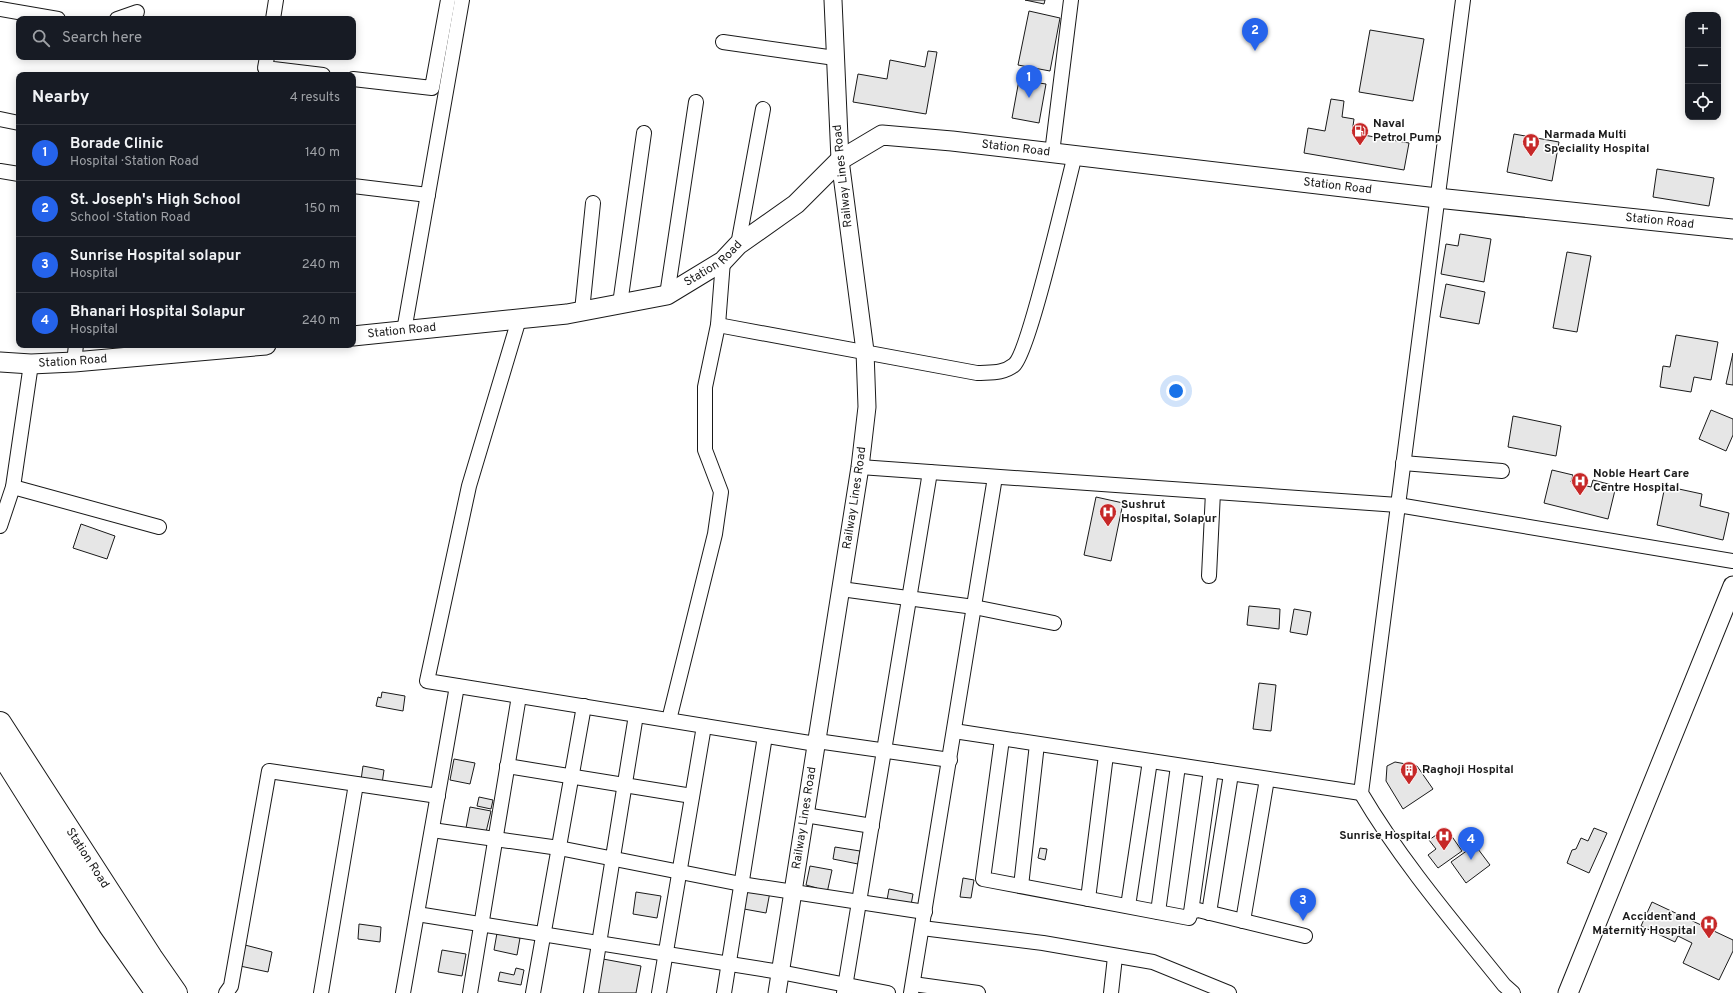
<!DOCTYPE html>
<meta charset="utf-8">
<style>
body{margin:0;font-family:Overpass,sans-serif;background:#20242c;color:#f1f3f6}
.controls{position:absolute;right:12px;top:12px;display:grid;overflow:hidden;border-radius:8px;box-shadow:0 2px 10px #0003}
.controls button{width:36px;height:36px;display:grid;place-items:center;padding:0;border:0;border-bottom:1px solid #363941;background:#171b24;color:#f1f3f6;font:20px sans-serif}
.you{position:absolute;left:1176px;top:391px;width:14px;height:14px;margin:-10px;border:3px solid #fff;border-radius:50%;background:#1a73e8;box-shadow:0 0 0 6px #1a73e833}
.badge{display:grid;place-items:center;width:26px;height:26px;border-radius:50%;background:#2563eb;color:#fff;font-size:13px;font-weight:700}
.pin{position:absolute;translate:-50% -33px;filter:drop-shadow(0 1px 2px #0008)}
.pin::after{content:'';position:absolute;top:21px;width:14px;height:12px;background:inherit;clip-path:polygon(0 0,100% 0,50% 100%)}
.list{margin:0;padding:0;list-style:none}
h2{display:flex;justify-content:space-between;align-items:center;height:52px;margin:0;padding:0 16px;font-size:17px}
h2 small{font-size:13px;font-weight:400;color:#9ea1a6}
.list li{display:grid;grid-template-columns:26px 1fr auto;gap:12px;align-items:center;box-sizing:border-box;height:56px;padding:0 16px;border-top:1px solid #363941}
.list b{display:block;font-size:15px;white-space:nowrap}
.list p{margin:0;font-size:13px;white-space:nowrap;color:#9ea1a6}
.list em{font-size:13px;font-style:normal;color:#9ea1a6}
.icon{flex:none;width:22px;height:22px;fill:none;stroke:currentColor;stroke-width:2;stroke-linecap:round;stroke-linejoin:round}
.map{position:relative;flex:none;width:1733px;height:993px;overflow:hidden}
.search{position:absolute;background:#171b24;box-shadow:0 2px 10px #0003;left:16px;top:16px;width:340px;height:44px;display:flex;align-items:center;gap:10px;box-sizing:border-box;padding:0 14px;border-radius:8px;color:#9ea1a6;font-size:15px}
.panel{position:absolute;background:#171b24;box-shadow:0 2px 10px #0003;left:16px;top:72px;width:340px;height:276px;border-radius:8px}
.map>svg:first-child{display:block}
.building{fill:#e6e6e6;stroke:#1a1a1a}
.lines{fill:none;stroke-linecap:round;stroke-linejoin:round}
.minor-casing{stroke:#1a1a1a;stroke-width:16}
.tertiary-casing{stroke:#1a1a1a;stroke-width:19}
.secondary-casing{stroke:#1a1a1a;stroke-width:21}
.primary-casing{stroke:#1a1a1a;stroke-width:24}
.minor{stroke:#fff;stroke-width:14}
.tertiary{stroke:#fff;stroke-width:17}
.secondary{stroke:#fff;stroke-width:19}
.primary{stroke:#fff;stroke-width:22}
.labels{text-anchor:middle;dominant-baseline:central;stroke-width:3;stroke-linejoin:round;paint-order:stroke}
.poi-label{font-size:12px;font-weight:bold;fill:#1a1a1a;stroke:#fff;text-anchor:start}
.street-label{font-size:12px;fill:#1a1a1a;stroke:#fff}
</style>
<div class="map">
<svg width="1733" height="993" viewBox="0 0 1733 993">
<rect width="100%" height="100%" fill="#fff"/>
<g class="building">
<polygon points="1025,0 1045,0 1044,4"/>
<polygon points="1029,11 1060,18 1050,71 1018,65"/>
<polygon points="1370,30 1424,39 1413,101 1359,92"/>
<polygon points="928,51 937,52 926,114 853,102 858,74 887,79 890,60 925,67"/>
<polygon points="1019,80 1046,84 1039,123 1012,118"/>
<polygon points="1331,99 1344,101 1342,117 1354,119 1352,133 1409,143 1404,170 1304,153 1308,128 1325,131"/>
<polygon points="1514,134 1559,142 1552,181 1507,172"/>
<polygon points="1657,169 1714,178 1709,206 1653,197"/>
<polygon points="1460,234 1491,239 1484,282 1441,274 1446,244 1458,246"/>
<polygon points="1567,252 1591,256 1577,332 1553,328"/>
<polygon points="1446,284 1485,292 1479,324 1440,317"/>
<polygon points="1676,335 1718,342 1711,380 1694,377 1691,392 1660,387 1663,366 1670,367"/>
<polygon points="1733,353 1733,385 1726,384"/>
<polygon points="1711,410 1733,419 1733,435 1726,451 1699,439"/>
<polygon points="1513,416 1561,426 1556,456 1508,447"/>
<polygon points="1552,470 1573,475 1571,482 1591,487 1593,480 1616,486 1608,519 1544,503"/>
<polygon points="1665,486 1702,494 1700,506 1729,513 1723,540 1657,525"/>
<polygon points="1096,497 1123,503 1111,561 1084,555"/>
<polygon points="81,524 115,536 107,559 73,548"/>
<polygon points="1249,606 1280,609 1279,629 1247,625"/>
<polygon points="1294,609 1311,612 1307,635 1290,632"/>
<polygon points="1259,683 1276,685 1271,731 1253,729"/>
<polygon points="382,692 405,696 403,711 376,706 378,697 381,698"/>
<polygon points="454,759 475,763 470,784 450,780"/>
<polygon points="1395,762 1417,766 1433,789 1403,809 1386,781 1387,766"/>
<polygon points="363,766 384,770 382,784 361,780"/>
<polygon points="479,797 493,800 491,809 477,806"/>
<polygon points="470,807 491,811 486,832 466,828"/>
<polygon points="1446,828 1462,851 1438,868 1428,855 1436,849 1429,840"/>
<polygon points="1594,828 1607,833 1589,873 1567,863 1572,850 1576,849 1581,838 1588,841"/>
<polygon points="1475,845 1490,865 1466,883 1451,862"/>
<polygon points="835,847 860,851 858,864 833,859"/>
<polygon points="1040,848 1047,849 1045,860 1038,858"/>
<polygon points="810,866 832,870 827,893 816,891 817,888 806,885"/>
<polygon points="963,878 974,880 971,898 960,897"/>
<polygon points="747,888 770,892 766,913 744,909"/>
<polygon points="889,889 913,894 911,905 887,900"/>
<polygon points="636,892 661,896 657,918 633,914"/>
<polygon points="1652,902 1733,940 1733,951 1719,980 1683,963 1692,943 1678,936 1675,942 1641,926"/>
<polygon points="359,924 381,927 380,942 358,939"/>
<polygon points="497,933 520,938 517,955 494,950"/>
<polygon points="245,945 272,952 268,972 240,966"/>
<polygon points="442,950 466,954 462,976 438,972"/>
<polygon points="603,959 641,966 636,993 597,993"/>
<polygon points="516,968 524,970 521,985 498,981 500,972 514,975"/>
</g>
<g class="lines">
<g class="minor-casing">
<g id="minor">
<path d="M1463,0L1361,793C1401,861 1455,924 1504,985L1513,993"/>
<polyline points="0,9 58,19"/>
<polyline points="117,19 137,12"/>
<polyline points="273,19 276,0"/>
<polyline points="723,42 835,58"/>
<polyline points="267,57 265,68 323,75"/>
<polyline points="353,79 432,88 448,0"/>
<polyline points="0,119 19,123"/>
<polyline points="1052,153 1071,0"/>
<polyline points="0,171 19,174"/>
<polyline points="353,186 428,195"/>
<polyline points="738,245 763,109"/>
<polyline points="667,295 696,102"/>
<polyline points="620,304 644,133"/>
<polyline points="582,311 593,203"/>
<polyline points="519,319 469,486 427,681 816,744"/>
<path d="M718,325L977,373C990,372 1003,374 1014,365C1029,353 1067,185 1075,155"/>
<polyline points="404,331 462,0"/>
<polyline points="74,362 76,345"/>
<polyline points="1403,463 1502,471"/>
<polyline points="860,467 1398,505 1733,561"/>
<polyline points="13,487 159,527"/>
<polyline points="0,526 13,487 31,364"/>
<polyline points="1209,576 1213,492"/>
<polyline points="841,589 974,607 1054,623"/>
<polyline points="669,720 715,534 721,492 705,450 705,387 718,325 723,261"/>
<polyline points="954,731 1361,793"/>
<polyline points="1002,739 983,879 1189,918 1191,912 1198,910 1305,936"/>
<polyline points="817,741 950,760"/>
<polyline points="507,766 692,796"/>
<polyline points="805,815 872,826"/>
<polyline points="432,830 559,848 741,884 925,912"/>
<polyline points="1021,886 1037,744"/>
<polyline points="1088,899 1106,755"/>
<polyline points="1128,906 1150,761"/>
<polyline points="1158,912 1178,766"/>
<polyline points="1191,912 1211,770"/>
<polyline points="1209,913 1231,774"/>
<polyline points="417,914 780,972 888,993"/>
<polyline points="1243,921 1267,779"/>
<polyline points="922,928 1043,943 1153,962 1229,993"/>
<polyline points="913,984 978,993"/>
<polyline points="226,993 231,986 269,771 438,796"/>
<polyline points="321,993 356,784"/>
<polyline points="403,993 457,686"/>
<polyline points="470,993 519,696"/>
<polyline points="533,993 584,706"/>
<polyline points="591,993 636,715"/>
<polyline points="659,993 704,726"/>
<polyline points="724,993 765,736"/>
<polyline points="844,993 930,472"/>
<polyline points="911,993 995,477"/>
<polyline points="1111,993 1115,957"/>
</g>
</g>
<g class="tertiary-casing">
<g id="tertiary">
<path id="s1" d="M777,993L860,467L867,407L865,351L840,160L833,0"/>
</g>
</g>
<g class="secondary-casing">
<g id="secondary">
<path id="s2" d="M353,336L567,314L667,295L723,261L738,245L796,204L840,160L882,135L952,141L1437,198L1733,229"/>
<path id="s3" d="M0,362L31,364L74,362L266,345"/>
<polyline points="1568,993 1733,586"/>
</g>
</g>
<g class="primary-casing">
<g id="primary">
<path id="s4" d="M0,723L151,957L176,993"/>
<polyline points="0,751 110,926 157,993"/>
</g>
</g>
<use href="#minor" class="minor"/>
<use href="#tertiary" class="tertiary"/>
<use href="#secondary" class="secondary"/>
<use href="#primary" class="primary"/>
</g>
<defs>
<g id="fuel-pin" transform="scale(0.9)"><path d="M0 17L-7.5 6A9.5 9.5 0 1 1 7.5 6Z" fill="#c62828" stroke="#fff"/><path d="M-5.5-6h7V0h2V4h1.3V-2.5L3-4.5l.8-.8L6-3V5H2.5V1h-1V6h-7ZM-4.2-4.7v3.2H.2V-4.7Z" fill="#fff"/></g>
<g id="hospital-pin" transform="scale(0.9)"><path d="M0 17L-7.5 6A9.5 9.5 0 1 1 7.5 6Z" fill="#c62828" stroke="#fff"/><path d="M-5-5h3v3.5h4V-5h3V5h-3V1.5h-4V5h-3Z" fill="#fff"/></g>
<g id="building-pin" transform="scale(0.9)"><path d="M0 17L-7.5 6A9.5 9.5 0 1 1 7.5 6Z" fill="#c62828" stroke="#fff"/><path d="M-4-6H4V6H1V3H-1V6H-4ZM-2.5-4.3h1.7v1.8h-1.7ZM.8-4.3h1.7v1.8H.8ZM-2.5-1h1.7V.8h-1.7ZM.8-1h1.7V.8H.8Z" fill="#fff"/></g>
</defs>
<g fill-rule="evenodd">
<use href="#fuel-pin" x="1360" y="131"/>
<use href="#hospital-pin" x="1531" y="142"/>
<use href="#hospital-pin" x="1580" y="481"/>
<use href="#hospital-pin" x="1108" y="512"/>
<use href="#building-pin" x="1409" y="770"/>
<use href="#hospital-pin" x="1444" y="836"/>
<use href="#hospital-pin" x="1709" y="924"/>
</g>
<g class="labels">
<g class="poi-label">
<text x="1373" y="124">Naval<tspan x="1373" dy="14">Petrol Pump</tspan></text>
<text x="1544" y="135">Narmada Multi<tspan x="1544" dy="14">Speciality Hospital</tspan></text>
<text x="1593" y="474">Noble Heart Care<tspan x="1593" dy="14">Centre Hospital</tspan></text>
<text x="1121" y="505">Sushrut<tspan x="1121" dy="14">Hospital, Solapur</tspan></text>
<text x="1422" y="770">Raghoji Hospital</text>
<text x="1431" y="836" text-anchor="end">Sunrise Hospital</text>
<text x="1696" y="917" text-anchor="end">Accident and<tspan x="1696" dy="14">Maternity Hospital</tspan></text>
</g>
<g class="street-label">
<text stroke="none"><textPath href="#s2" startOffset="721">Station Road</textPath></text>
<text transform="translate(843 176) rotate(-96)">Railway Lines Road</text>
<text stroke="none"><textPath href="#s2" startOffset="1045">Station Road</textPath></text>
<text stroke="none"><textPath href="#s2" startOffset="1369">Station Road</textPath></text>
<text stroke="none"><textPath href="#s2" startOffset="373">Station Road</textPath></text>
<text stroke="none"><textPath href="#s2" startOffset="49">Station Road</textPath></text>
<text stroke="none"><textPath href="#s3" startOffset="73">Station Road</textPath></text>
<text stroke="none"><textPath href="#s1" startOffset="501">Railway Lines Road</textPath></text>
<text stroke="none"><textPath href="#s1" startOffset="177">Railway Lines Road</textPath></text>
<text stroke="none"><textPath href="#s4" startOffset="161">Station Road</textPath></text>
</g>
</g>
</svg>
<div class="controls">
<button>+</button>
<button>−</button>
<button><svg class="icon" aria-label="locate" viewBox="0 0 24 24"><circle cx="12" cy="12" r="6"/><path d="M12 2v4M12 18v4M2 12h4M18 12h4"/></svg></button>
</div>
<div class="you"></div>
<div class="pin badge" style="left:1029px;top:98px">1</div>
<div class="pin badge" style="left:1255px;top:51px">2</div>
<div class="pin badge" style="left:1303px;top:921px">3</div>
<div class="pin badge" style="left:1471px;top:860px">4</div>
<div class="search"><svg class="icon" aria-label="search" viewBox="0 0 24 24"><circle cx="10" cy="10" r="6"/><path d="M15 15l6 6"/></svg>Search here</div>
<section class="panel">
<h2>Nearby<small>4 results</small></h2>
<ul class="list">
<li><span class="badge">1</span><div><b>Borade Clinic</b><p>Hospital · Station Road</p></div><em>140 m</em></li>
<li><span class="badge">2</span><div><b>St. Joseph's High School</b><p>School · Station Road</p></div><em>150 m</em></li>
<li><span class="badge">3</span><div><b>Sunrise Hospital solapur</b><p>Hospital</p></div><em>240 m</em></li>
<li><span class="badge">4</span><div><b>Bhanari Hospital Solapur</b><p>Hospital</p></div><em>240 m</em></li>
</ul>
</section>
</div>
